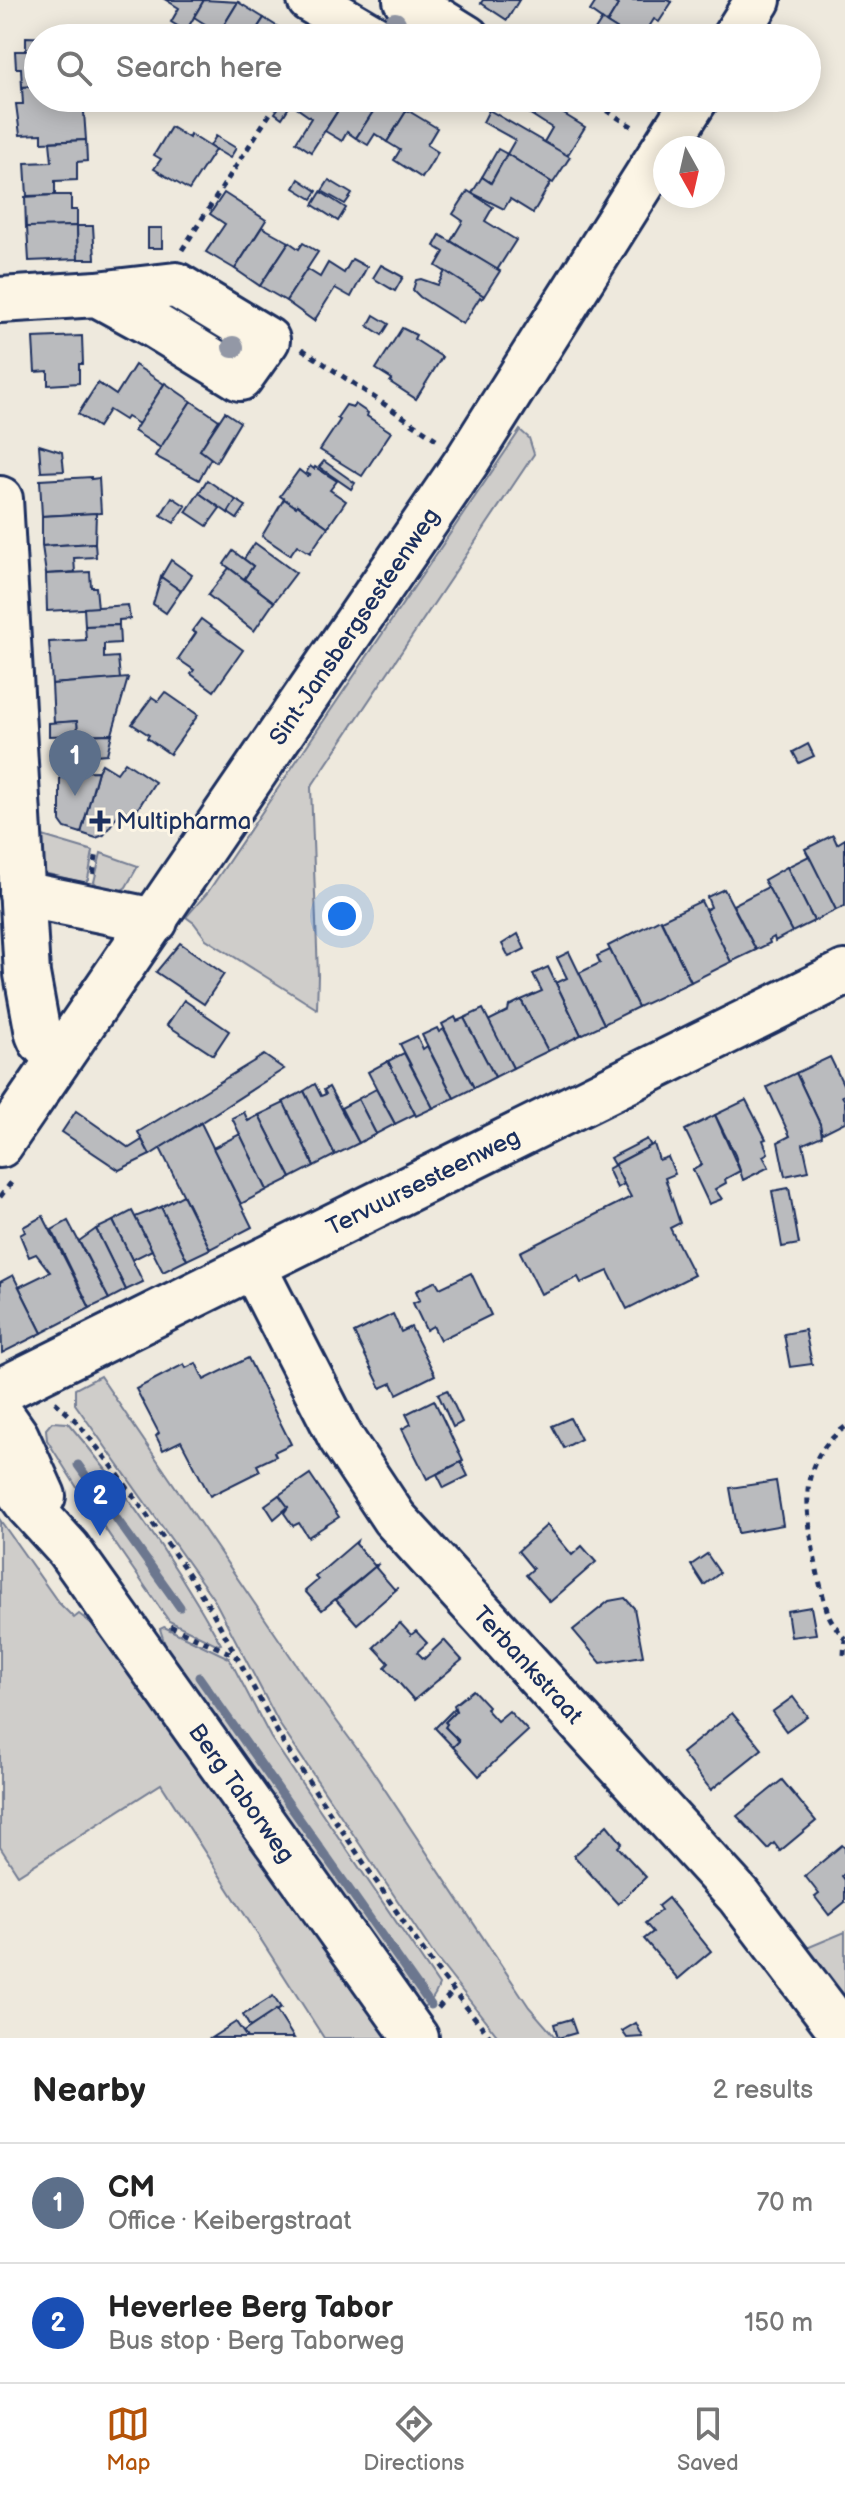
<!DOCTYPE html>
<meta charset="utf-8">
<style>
body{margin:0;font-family:"Balsamiq Sans",sans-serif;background:#f2f2f2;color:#222}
.compass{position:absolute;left:653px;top:136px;width:72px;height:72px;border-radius:50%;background:#fff;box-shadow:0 4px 20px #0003;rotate:172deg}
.you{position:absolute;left:342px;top:916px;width:28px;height:28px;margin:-20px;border:6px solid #fff;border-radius:50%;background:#1a73e8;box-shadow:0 0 0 12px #1a73e833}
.badge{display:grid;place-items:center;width:52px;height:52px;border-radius:50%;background:#b45309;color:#fff;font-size:26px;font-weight:700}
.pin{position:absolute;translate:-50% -66px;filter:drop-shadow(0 2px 4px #0008)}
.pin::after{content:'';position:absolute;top:42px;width:28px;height:24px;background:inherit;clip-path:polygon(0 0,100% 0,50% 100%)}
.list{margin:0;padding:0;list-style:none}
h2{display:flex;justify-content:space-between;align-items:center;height:104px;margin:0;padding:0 32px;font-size:34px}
h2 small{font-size:26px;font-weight:400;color:#767676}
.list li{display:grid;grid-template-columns:52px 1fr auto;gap:24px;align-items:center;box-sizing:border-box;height:120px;padding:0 32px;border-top:2px solid #e0e0e0}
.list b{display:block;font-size:30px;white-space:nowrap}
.list p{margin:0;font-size:26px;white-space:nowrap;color:#767676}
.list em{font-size:26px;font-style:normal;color:#767676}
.icon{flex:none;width:44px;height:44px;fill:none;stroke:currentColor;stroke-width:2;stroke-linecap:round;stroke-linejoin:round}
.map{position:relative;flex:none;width:845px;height:2038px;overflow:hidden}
.search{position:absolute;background:#fff;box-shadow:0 4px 20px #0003;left:24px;right:24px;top:24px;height:88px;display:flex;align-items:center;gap:20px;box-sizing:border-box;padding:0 28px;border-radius:44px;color:#767676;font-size:30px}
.sheet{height:344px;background:#fff}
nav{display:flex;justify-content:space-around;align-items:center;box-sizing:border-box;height:112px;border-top:2px solid #e0e0e0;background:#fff;font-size:22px;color:#767676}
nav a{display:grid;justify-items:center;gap:4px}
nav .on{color:#b45309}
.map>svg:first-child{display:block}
.green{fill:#cfcdca;stroke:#757e94;stroke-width:2}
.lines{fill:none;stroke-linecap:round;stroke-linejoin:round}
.stream{stroke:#6c778f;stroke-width:9}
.building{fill:#babbbe;stroke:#1b2f5e;stroke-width:2}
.minor-casing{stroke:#1b2f5e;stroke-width:50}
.major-casing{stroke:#1b2f5e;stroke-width:50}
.path{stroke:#1b2f5e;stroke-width:5;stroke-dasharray:6 6;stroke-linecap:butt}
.minor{stroke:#fcf5e5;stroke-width:44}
.major{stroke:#fcf5e5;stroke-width:44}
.tree{fill:#9398a6}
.poi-dot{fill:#1b2f5e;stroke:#fcf5e5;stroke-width:3}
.labels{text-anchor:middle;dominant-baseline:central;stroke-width:6;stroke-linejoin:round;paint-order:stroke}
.street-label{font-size:24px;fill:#1b2f5e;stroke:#fcf5e5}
.poi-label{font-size:24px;fill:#1b2f5e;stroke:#fcf5e5;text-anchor:start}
</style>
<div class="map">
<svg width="845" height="2038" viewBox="0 0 845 2038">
<rect width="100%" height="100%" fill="#eee9dd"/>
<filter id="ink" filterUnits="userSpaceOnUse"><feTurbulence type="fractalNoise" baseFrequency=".0125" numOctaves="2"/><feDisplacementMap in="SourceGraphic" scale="16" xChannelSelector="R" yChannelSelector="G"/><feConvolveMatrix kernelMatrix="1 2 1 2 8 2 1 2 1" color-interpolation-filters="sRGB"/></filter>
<g filter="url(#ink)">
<g class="green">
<polygon points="520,430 529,438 534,454 311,787 318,975 317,1009 206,939 194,923 186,917 208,892"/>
<polygon points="36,834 93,851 88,879 85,883 44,873 39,868"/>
<polygon points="101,853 138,866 126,887 119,892 97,885 94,882"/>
<polygon points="100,1376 308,1682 366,1761 529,2007 556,2038 499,2038 434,1955 280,1725 215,1601 75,1404 75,1389"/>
<path d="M52,1422L68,1423C126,1491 177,1566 221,1644L218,1645L169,1621L81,1494L47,1440L46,1429Z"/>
<polygon points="0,1520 58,1602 74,1618 79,1614 111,1638 394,2038 324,2038 161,1784 18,1875 0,1847"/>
<path d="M164,1627L229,1658L271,1738L439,1985C435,1997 429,2006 417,2010L173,1669L160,1629Z"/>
<polygon points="845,1932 845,2011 802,1950"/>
</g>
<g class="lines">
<g class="stream">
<polyline points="78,1465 180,1607"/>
<polyline points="199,1677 431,2005"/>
</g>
</g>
<g class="building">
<polygon points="166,0 204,0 186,31 171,22 179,8"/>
<polygon points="204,0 238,2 216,38 204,38 211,28 194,17"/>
<polygon points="483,0 519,0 507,20 481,3"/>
<polygon points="597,0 610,0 618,5 607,23 590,11"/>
<polygon points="610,0 668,0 672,2 659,22 654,19 642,38 631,38 607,23 618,5"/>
<polygon points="238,2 264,18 251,38 216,38"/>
<polygon points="264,18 289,34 287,38 251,38"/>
<polygon points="602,19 607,23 631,38 590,38"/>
<polygon points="26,37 56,38 38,38 38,86 22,87 21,68 16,68 15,51 26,51"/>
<polygon points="38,86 38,98 83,98 86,140 42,142 42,134 20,135 16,104 23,104 22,87"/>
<polygon points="285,98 346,98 311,152 296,142 311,118 291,104 282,118 275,113"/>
<polygon points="346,98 382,98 356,138 347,132 342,141 325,131"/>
<polygon points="382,98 392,98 407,110 387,142 375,134 368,145 356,138"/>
<polygon points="532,98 560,98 554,108 585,127 567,156 544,142 552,128 524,110"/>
<polygon points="407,110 437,128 427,145 438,152 422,178 394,160 400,150 387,142"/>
<polygon points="489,110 570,157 553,183 507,154 515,140 483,122"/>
<polygon points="171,127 189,138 190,134 215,150 189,190 154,169 161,159 154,155"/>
<polygon points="216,136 236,148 230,158 210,146"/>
<polygon points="86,140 87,161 77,162 77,180 55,181 55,195 27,196 25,163 52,162 50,142"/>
<polygon points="498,149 507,154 491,183 482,177"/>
<polygon points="507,154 551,182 533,213 510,199 504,209 472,193 482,177 491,183"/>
<polygon points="299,179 317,191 312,199 294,188"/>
<polygon points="329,180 352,194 345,204 322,191"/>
<polygon points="468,191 493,207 485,221 516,240 497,270 451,241 463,221 453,214"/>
<polygon points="321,192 346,208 338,221 313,205"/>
<polygon points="224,193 266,220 235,269 206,252 225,224 210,214"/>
<polygon points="55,195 71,195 71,210 77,210 77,226 26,228 25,197"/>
<polygon points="77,226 78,259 29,261 27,227"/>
<polygon points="77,226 93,226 95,259 78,259"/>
<polygon points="262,227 289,242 260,286 235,269"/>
<rect x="148" y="228" width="14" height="20"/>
<polygon points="440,235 500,271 484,296 436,266 444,252 434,246"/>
<polygon points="289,242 299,249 303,243 318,252 286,301 260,286"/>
<polygon points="352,259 367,267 351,297 335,288 314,321 286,301 307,269 320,277 328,263 344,273"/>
<polygon points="381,265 403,277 395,291 373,278"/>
<polygon points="445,271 484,296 482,299 480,297 463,324 420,297 413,290 416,280 421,279 438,285"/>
<polygon points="374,315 389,324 382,335 368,326"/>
<polygon points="402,328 416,335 414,339 442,357 416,399 390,382 392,379 376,369"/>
<polygon points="82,336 83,364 79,364 79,383 48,385 48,371 35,372 33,338"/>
<polygon points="135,365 164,384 139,424 127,417 125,420 109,410 98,427 78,414 98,383 116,395"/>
<polygon points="165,383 191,401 161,448 134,431"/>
<polygon points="191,401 219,420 200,450 212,456 199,480 155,456"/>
<polygon points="355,404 368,413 367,416 391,432 362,476 320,450 340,420 337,418 346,405 353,407"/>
<polygon points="225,412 240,422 216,462 200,450"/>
<polygon points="39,445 62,452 64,471 41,472"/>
<polygon points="324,461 355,483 351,489 319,467"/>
<polygon points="310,466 314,469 315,467 337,481 330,490 346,501 328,527 297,505 296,507 280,496 299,470 308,477 310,475 306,473"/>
<polygon points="91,477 91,479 99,478 101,513 42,516 40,480"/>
<polygon points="207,480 236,500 228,513 199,493"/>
<polygon points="199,493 220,508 207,526 186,512"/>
<polygon points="172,497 186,506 174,523 161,515"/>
<polygon points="284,499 296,507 297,505 328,527 310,553 297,545 290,555 262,536"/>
<polygon points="236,500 246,506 237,519 228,513"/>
<polygon points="96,513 95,543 42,546 42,516"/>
<polygon points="95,543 96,557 74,558 75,572 46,574 42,546"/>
<polygon points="255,543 296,573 274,602 244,579 253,566 244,559"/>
<polygon points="233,551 253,566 244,579 224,564"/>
<polygon points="171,560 192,575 181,591 161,577"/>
<polygon points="229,568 274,602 254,631 208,595"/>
<polygon points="90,572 91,587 96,587 98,608 47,611 46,574"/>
<polygon points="161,577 181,591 166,613 153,604"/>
<polygon points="128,605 130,619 119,620 119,625 85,626 84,608"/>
<polygon points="201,619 243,650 214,691 191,674 194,670 178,659 196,633 192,631"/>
<polygon points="119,625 120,643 104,644 104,658 118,657 120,679 52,684 49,642 86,640 85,626"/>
<polygon points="128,678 112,734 78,735 77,721 54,723 52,684"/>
<polygon points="165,692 198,715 170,754 147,738 149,735 132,724 152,697 158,701"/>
<polygon points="77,721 78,735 49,736 49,723"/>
<polygon points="112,734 107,754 81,756 78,735"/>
<polygon points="808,744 814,756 799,763 793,752"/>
<polygon points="125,762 155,782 133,816 122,809 104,835 96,838 81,833 98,771 102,764 117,773"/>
<polygon points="98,771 81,833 65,828 60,821 60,772"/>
<polygon points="833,835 837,844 845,839 845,906 836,910 805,849"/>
<polygon points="809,856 836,910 814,921 787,867"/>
<polygon points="787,867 814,921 792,932 764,880"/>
<polygon points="768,887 792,932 775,941 774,937 769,940 770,943 756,950 733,905"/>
<polygon points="724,889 756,950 731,962 705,910 711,907 707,897"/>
<polygon points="701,901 731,962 691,982 661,920"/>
<polygon points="660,919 691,982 638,1007 608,946"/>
<polygon points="518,934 525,949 509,957 502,944"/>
<polygon points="180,943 224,974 204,1004 156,972"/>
<polygon points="610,950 638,1007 604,1024 579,973 600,963 597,956"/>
<polygon points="569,952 604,1024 581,1035 556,983 567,978 557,958"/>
<polygon points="548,967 581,1035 548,1051 521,1000 542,991 533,974"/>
<polygon points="184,1000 229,1031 213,1055 167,1025"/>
<polygon points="521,1000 548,1051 513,1068 488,1021 508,1011 509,1006"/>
<polygon points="483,1009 513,1068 495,1077 464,1018"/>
<polygon points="455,1017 457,1021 464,1018 495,1077 474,1088 442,1024"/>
<polygon points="437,1028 439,1032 444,1029 474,1088 454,1098 422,1035"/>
<polygon points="417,1036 423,1049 427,1046 454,1098 433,1108 400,1044"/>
<polygon points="404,1053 433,1108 416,1116 388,1061"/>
<polygon points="264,1055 284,1069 150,1155 138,1132"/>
<polygon points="830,1057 845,1088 845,1095 842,1096 845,1101 845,1122 821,1134 820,1124 796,1073"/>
<polygon points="388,1061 415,1114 395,1124 368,1072"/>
<polygon points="796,1073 820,1124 822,1136 803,1144 809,1171 785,1176 778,1142 790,1136 767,1087"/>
<polygon points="315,1084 321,1096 326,1094 324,1090 329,1087 359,1143 335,1155 304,1091"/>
<polygon points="376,1089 395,1124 376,1134 358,1099"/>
<polygon points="304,1091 335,1155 314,1166 283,1102"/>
<polygon points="358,1099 376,1134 359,1143 341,1108"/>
<polygon points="746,1100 766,1139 763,1140 768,1153 763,1156 769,1167 743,1180 735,1155 715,1115"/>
<polygon points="284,1103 314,1166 291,1178 259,1115"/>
<polygon points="76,1111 129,1148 142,1140 150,1155 119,1170 62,1132"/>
<polygon points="244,1112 248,1121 259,1115 291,1178 267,1190 232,1118"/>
<polygon points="715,1115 740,1171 725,1179 726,1183 715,1189 722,1199 709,1204 693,1170 702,1165 685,1130"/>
<polygon points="201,1123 252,1227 210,1249 160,1148"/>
<polygon points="240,1134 267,1190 241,1204 213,1148"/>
<polygon points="647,1139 651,1146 614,1165 610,1158"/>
<polygon points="654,1144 659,1160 668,1157 675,1174 665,1178 680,1223 670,1228 694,1275 627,1309 608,1271 581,1283 578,1277 541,1294 520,1252 631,1197 614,1165"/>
<polygon points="615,1165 624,1184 617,1188 608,1169"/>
<polygon points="789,1188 799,1244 782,1247 772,1191"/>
<polygon points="183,1195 210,1249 187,1260 161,1207"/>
<polygon points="161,1207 187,1260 163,1272 135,1217"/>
<polygon points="132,1211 152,1250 132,1260 113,1221"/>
<polygon points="43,1216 90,1308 42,1333 19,1287 50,1272 36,1254 29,1257 20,1235 25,1232 23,1227"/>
<polygon points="68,1221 109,1299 90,1308 52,1230"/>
<polygon points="113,1221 143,1282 126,1290 96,1229"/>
<polygon points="96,1229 126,1290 109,1299 79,1241"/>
<polygon points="471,1273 491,1315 440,1340 433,1326 426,1330 413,1303 420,1300 416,1291 436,1281 440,1288"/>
<polygon points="13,1275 42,1333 2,1353 0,1282"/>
<polygon points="393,1314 401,1332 411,1327 435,1375 397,1394 392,1383 381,1388 354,1333"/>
<polygon points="805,1330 812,1364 790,1367 784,1334"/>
<polygon points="248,1358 291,1444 274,1452 276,1456 257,1465 260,1471 210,1496 181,1441 163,1450 156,1436 159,1433 136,1389 184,1364 186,1368 196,1363 204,1380"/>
<polygon points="447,1390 462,1422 453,1427 438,1394"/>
<polygon points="434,1400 463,1461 427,1479 402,1429 411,1424 406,1414"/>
<polygon points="570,1418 581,1439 564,1448 552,1426"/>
<polygon points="461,1462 468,1476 444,1488 437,1474"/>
<polygon points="310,1474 339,1517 308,1537 299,1523 293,1526 284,1513 288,1507 279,1495"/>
<polygon points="776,1481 783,1525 738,1533 730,1488"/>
<polygon points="279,1495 288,1507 274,1519 265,1505"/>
<polygon points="547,1525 572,1555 582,1546 596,1562 550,1602 526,1575 533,1569 518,1551"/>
<polygon points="357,1541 356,1544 374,1565 377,1565 322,1610 305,1591 318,1580 315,1577"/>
<polygon points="707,1554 720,1573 704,1585 691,1565"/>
<polygon points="377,1565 376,1568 394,1589 398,1588 357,1624 336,1600"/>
<polygon points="625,1598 634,1608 643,1656 601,1663 573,1630 609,1601"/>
<polygon points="811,1607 816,1634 791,1637 787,1611"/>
<polygon points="400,1623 411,1635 416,1631 427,1643 417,1652 424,1659 444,1640 462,1660 414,1700 385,1667 389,1663 374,1647"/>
<polygon points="473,1690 488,1706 486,1709 497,1721 509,1711 528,1731 479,1776 453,1747 459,1741 445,1727 447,1724 445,1722 456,1711 454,1705"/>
<polygon points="793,1697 807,1716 786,1731 772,1712"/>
<polygon points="454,1709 456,1711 445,1722 447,1724 445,1727 459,1741 453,1747 435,1728"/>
<polygon points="732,1713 762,1749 711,1790 682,1753"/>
<polygon points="782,1780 816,1821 780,1851 774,1843 768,1849 737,1816"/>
<polygon points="607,1825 622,1843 618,1847 646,1877 618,1904 574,1856"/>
<polygon points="842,1845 845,1848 845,1873 842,1876 845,1880 845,1902 829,1915 815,1897 819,1894 805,1876"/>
<polygon points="668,1898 711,1951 678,1979 644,1939 653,1932 645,1923 661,1910 658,1906"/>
<polygon points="273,1996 281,2008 250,2027 243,2015"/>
<polygon points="276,2010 294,2038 247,2038 243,2032"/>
<polygon points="571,2019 576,2033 558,2038 554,2024"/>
<polygon points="236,2022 247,2038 211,2038"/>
<polygon points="636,2023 643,2037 627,2038 622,2031"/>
</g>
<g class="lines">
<g class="minor-casing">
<g id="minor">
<polyline points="310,0 375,38"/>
<polyline points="406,0 467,38"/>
<polyline points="0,300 97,294 152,324 240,378 267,340 176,285 97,294"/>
<polyline points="0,499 27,974 38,1034 41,1041 57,1058"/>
<polyline points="22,894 155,921"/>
<path id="s1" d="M253,1266L341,1438L394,1518L739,1896L845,2036"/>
<polyline points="0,1413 16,1436 43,1496"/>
<path id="s2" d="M0,1465L29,1506L68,1549L416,2038"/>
</g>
</g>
<g class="major-casing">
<g id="major">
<polyline points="734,38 758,0"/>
<path id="s3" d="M0,1145L467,461L696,98"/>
<path id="s4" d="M0,1391L845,973"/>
</g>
</g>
<g class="path">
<polyline points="586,98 636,129"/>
<polyline points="182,250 280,98"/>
<polyline points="302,349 439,441"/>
<polyline points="93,874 97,852"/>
<polyline points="0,1197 14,1179"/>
<polyline points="55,1402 76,1421 112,1466 186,1570 212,1611 285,1746 432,1964 491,2038"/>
<path d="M845,1427C828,1440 815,1456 810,1477C802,1506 818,1583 828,1613C831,1622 839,1631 845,1639"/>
<polyline points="170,1626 234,1655"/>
<polyline points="844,1655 845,1639"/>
<polyline points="438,2008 453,1991"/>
</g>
<use href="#minor" class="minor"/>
<use href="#major" class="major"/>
</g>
<g class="tree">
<circle cx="395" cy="23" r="11"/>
<circle cx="233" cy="347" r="11"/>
</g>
</g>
<path class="poi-dot" d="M96 809h8v8h8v8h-8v8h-8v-8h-8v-8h8z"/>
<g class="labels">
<g class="street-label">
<text stroke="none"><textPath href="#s3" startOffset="628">Sint-Jansbergsesteenweg</textPath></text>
<text stroke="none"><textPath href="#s4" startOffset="472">Tervuursesteenweg</textPath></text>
<text stroke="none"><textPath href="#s1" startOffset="488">Terbankstraat</textPath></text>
<text stroke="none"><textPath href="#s2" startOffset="408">Berg Taborweg</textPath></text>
</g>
<g class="poi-label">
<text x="116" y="821">Multipharma</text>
</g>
</g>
</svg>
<svg class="compass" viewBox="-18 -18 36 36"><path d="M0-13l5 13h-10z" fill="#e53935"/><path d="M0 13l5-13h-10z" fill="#767676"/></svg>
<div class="you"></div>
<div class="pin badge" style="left:75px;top:796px;background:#5c6f8a">1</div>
<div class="pin badge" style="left:100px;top:1536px;background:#1a4fb4">2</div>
<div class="search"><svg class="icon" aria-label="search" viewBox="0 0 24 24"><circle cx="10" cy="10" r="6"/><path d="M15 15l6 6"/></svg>Search here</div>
</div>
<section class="sheet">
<h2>Nearby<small>2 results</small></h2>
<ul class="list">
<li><span class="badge" style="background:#5c6f8a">1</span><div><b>CM</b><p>Office · Keibergstraat</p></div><em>70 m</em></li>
<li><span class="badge" style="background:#1a4fb4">2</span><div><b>Heverlee Berg Tabor</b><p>Bus stop · Berg Taborweg</p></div><em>150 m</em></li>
</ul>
</section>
<nav>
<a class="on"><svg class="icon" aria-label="map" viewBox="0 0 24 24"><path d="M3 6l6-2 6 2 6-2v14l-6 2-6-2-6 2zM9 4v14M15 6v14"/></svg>Map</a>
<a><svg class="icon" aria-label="directions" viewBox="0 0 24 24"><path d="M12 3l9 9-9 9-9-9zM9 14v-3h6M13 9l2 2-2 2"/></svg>Directions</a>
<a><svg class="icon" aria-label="saved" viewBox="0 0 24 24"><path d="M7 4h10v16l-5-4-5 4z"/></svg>Saved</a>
</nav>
